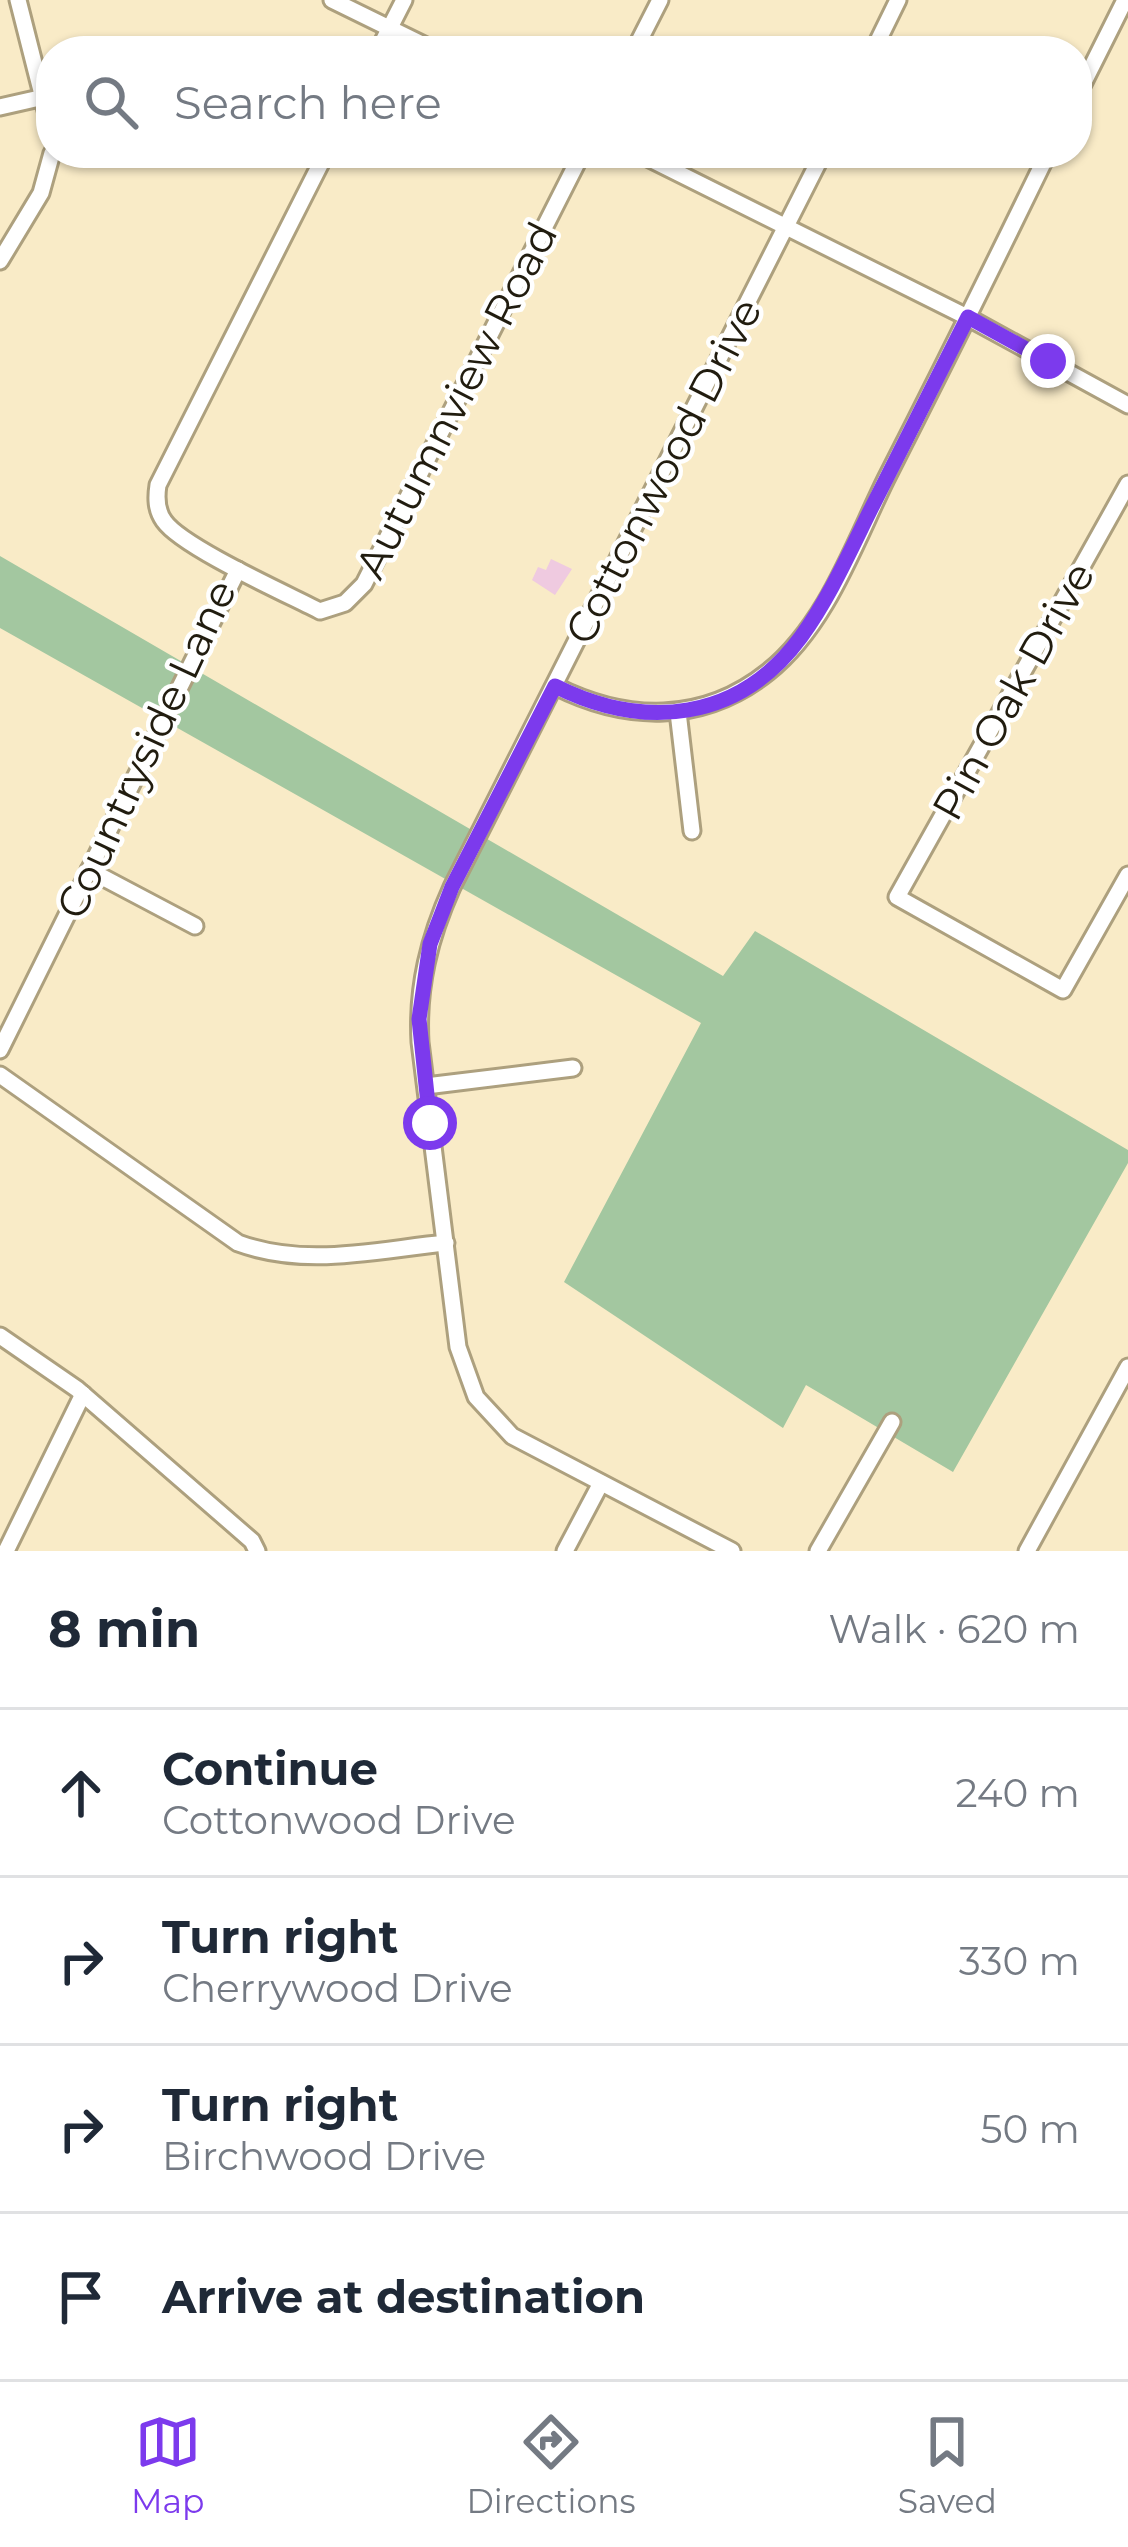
<!DOCTYPE html>
<meta charset="utf-8">
<style>
body{margin:0;font-family:Montserrat,sans-serif;background:#f2f2f3;color:#1f2937}
.stop{position:absolute;width:36px;height:36px;margin:-27px;border:9px solid #7c3aed;border-radius:50%;background:#fff}
.stop.end{background:#7c3aed;border-color:#fff;box-shadow:0 3px 12px #0008}
.list{margin:0;padding:0;list-style:none}
h2{display:flex;justify-content:space-between;align-items:center;height:156px;margin:0;padding:0 48px;font-size:51px}
h2 small{font-size:39px;font-weight:400;color:#747a83}
.list li{display:grid;grid-template-columns:78px 1fr auto;gap:36px;align-items:center;box-sizing:border-box;height:168px;padding:0 48px;border-top:3px solid #e0e1e3}
.list b{display:block;font-size:45px;white-space:nowrap}
.list p{margin:0;font-size:39px;white-space:nowrap;color:#747a83}
.list em{font-size:39px;font-style:normal;color:#747a83}
.icon{flex:none;width:66px;height:66px;fill:none;stroke:currentColor;stroke-width:2;stroke-linecap:round;stroke-linejoin:round}
.map{position:relative;flex:none;width:1128px;height:1551px;overflow:hidden}
.search{position:absolute;background:#fff;box-shadow:0 3px 9px #0004;left:36px;right:36px;top:36px;height:132px;display:flex;align-items:center;gap:30px;box-sizing:border-box;padding:0 42px;border-radius:48px;color:#747a83;font-size:45px}
.sheet{height:828px;background:#fff}
nav{display:flex;justify-content:space-around;align-items:center;box-sizing:border-box;height:168px;border-top:3px solid #e0e1e3;background:#fff;font-size:33px;color:#747a83}
nav a{display:grid;justify-items:center;gap:6px}
nav .on{color:#7c3aed}
.map>svg:first-child{display:block}
.green{fill:#a3c7a0}
.building{fill:#efcae0}
.lines{fill:none;stroke-linecap:round;stroke-linejoin:round}
.street-casing{stroke:#ada07e;stroke-width:21}
.street{stroke:#fff;stroke-width:15}
.route{stroke:#7c3aed;stroke-width:15}
.labels{text-anchor:middle;dominant-baseline:central;stroke-width:9;stroke-linejoin:round;paint-order:stroke}
.street-label{font-size:42px;fill:#211c0f;stroke:#fff}
</style>
<div class="map">
<svg width="1128" height="1551" viewBox="0 0 1128 1551">
<rect width="100%" height="100%" fill="#f9ebc7"/>
<polygon class="green" points="0,556 723,976 755,931 1128,1150 1128,1163 953,1472 806,1385 783,1428 564,1282 701,1023 0,628"/>
<polygon class="building" points="551,559 572,569 555,595 532,580 538,567 546,570"/>
<g class="lines">
<g class="street-casing">
<g id="street">
<polyline points="18,0 51,130"/>
<polyline points="332,0 436,51"/>
<polyline points="378,51 404,0"/>
<polyline points="634,51 660,0"/>
<polyline points="873,51 898,0"/>
<polyline points="1077,96 1125,0"/>
<polyline points="0,107 44,97"/>
<path d="M326,153L158,485C156,498 156,510 164,521C182,547 287,594 320,611L345,603L364,584L582,153"/>
<polyline points="638,153 967,317 1128,405"/>
<polyline points="0,261 41,193 52,153"/>
<polyline points="1128,484 897,897 1063,990 1128,875"/>
<path d="M555,686C626,722 703,724 768,672C826,626 854,544 886,479C941,371 995,262 1048,153"/>
<polyline points="678,712 692,831"/>
<polyline points="89,870 195,926"/>
<polyline points="0,1050 238,570"/>
<path d="M0,1075L238,1243C306,1268 375,1250 446,1243"/>
<polyline points="426,1086 573,1068"/>
<polyline points="0,1336 77,1389 252,1541 257,1551"/>
<polyline points="6,1551 83,1394"/>
<polyline points="565,1551 601,1483"/>
<path d="M732,1551L512,1436L476,1397L458,1347L420,1042C417,987 429,938 452,887L823,153"/>
<polyline points="818,1551 892,1422"/>
<polyline points="1027,1551 1128,1367"/>
</g>
</g>
<use href="#street" class="street"/>
</g>
<g class="lines">
<path class="route" d="M430,1123L419,1019L430,944L452,887L555,686C645,731 739,721 801,637C830,597 850,551 872,507C904,444 936,381 968,317L1048,361"/>
</g>
<g class="labels">
<g class="street-label">
<text transform="translate(456 400) rotate(-63)">Autumnview Road</text>
<text transform="translate(663 471) rotate(-63)">Cottonwood Drive</text>
<text transform="translate(1013 691) rotate(-61)">Pin Oak Drive</text>
<text transform="translate(146 749) rotate(-65)">Countryside Lane</text>
</g>
</g>
</svg>
<div class="stop" style="left:430px;top:1123px"></div>
<div class="stop end" style="left:1048px;top:361px"></div>
<div class="search"><svg class="icon" aria-label="search" viewBox="0 0 24 24"><circle cx="10" cy="10" r="6"/><path d="M15 15l6 6"/></svg>Search here</div>
</div>
<section class="sheet">
<h2>8 min<small>Walk · 620 m</small></h2>
<ul class="list">
<li><svg class="icon" aria-label="ahead" viewBox="0 0 24 24"><path d="M12 20V5M6 11l6-6 6 6"/></svg><div><b>Continue</b><p>Cottonwood Drive</p></div><em>240 m</em></li>
<li><svg class="icon" aria-label="right" viewBox="0 0 24 24"><path d="M7 20v-9h11M14 6l5 5-5 5"/></svg><div><b>Turn right</b><p>Cherrywood Drive</p></div><em>330 m</em></li>
<li><svg class="icon" aria-label="right" viewBox="0 0 24 24"><path d="M7 20v-9h11M14 6l5 5-5 5"/></svg><div><b>Turn right</b><p>Birchwood Drive</p></div><em>50 m</em></li>
<li><svg class="icon" aria-label="arrive" viewBox="0 0 24 24"><path d="M6 21V4h12l-3 4 3 4H6"/></svg><div><b>Arrive at destination</b></div></li>
</ul>
</section>
<nav>
<a class="on"><svg class="icon" aria-label="map" viewBox="0 0 24 24"><path d="M3 6l6-2 6 2 6-2v14l-6 2-6-2-6 2zM9 4v14M15 6v14"/></svg>Map</a>
<a><svg class="icon" aria-label="directions" viewBox="0 0 24 24"><path d="M12 3l9 9-9 9-9-9zM9 14v-3h6M13 9l2 2-2 2"/></svg>Directions</a>
<a><svg class="icon" aria-label="saved" viewBox="0 0 24 24"><path d="M7 4h10v16l-5-4-5 4z"/></svg>Saved</a>
</nav>
